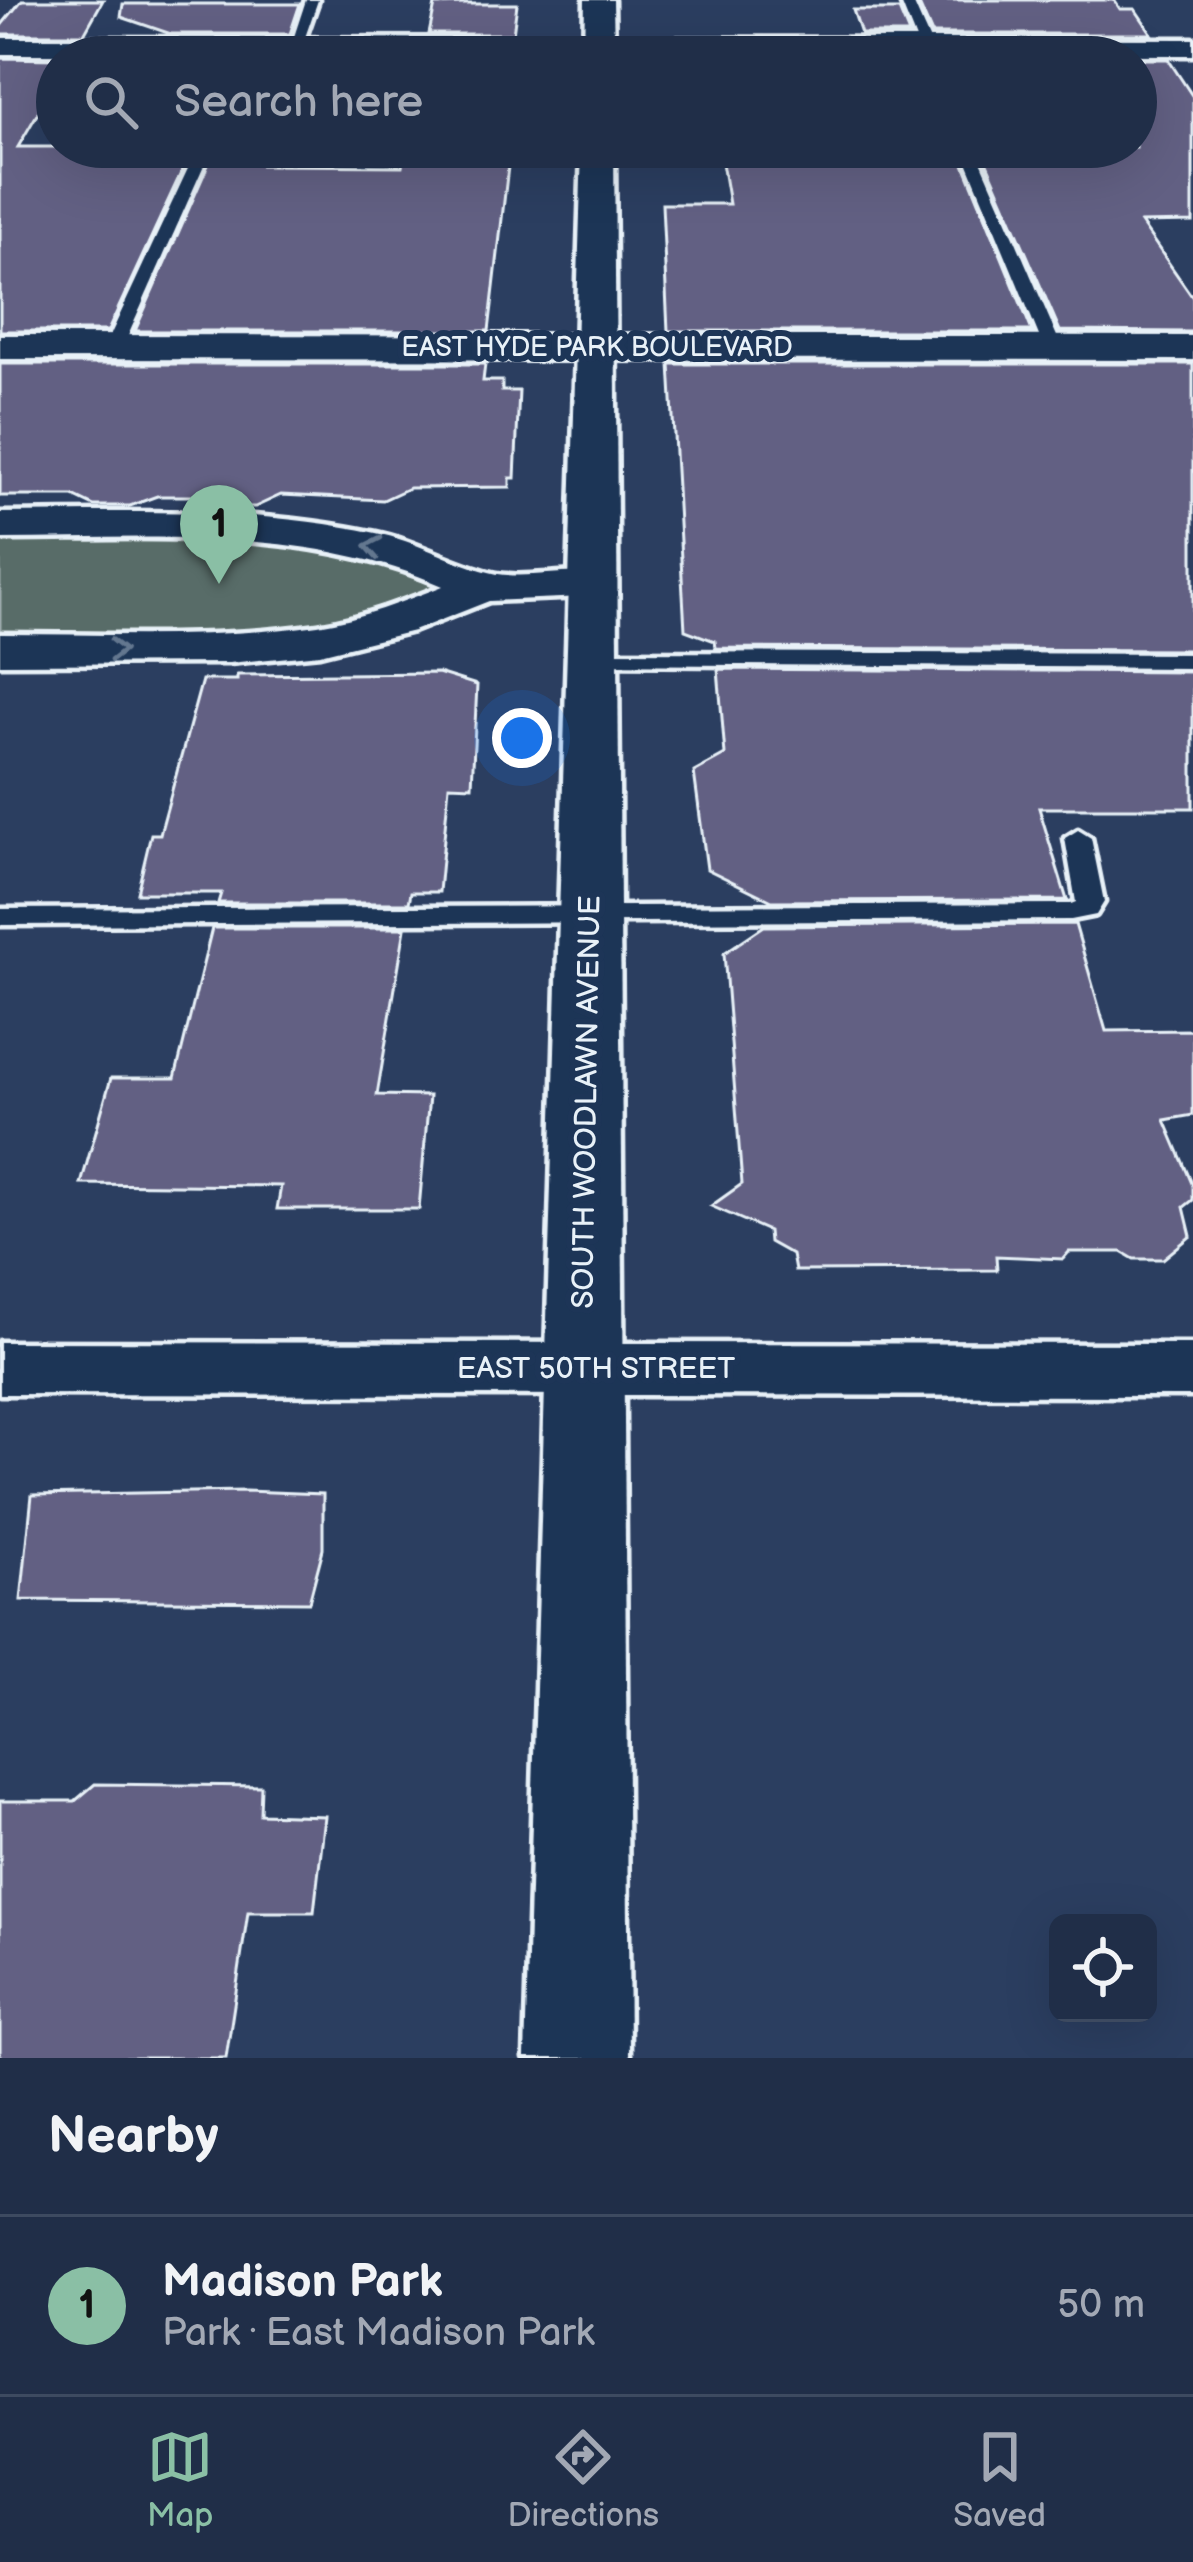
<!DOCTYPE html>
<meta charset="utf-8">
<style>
body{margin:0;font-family:"Balsamiq Sans",sans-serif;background:#28364f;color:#f1f3f6}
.controls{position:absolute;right:36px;bottom:36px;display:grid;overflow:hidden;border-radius:18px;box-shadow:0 12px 48px #0002}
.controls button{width:108px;height:108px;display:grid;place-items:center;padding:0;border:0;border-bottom:3px solid #3d4a60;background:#202e48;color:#f1f3f6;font:60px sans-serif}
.you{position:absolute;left:522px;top:738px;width:42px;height:42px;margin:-30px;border:9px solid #fff;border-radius:50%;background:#1a73e8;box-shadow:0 0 0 18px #1a73e833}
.badge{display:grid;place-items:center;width:78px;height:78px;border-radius:50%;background:#8abfa5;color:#111;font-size:39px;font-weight:700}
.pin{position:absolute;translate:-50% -99px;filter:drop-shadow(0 3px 6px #0008)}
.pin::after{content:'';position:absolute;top:63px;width:42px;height:36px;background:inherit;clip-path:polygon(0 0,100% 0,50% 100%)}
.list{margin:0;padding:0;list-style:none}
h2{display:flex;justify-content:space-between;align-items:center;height:156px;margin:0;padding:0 48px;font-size:51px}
h2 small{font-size:39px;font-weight:400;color:#a2a8b4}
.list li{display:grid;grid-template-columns:78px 1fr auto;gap:36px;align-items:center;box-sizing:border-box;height:180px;padding:0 48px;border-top:3px solid #3d4a60}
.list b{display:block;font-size:45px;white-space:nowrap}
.list p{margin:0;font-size:39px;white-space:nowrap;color:#a2a8b4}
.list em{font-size:39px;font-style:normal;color:#a2a8b4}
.icon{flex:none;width:66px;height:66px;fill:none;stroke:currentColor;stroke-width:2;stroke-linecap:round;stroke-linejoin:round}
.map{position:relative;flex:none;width:1193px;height:2058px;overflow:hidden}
.search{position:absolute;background:#202e48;box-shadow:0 12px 48px #0002;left:36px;right:36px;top:36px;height:132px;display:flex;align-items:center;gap:30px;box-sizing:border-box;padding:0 42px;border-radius:66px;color:#a2a8b4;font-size:45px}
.sheet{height:336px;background:#202e48}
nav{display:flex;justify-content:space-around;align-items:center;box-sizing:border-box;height:168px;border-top:3px solid #3d4a60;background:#202e48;font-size:33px;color:#a2a8b4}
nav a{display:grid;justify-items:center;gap:6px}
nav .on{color:#8abfa5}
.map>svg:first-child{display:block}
.green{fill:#586c67;stroke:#a0aeb0;stroke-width:3}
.building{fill:#626183;stroke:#e8f1f8;stroke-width:3}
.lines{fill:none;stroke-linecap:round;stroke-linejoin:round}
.service-casing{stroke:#e8f1f8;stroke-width:9}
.minor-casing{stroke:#e8f1f8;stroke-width:9}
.tertiary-casing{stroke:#e8f1f8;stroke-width:9}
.secondary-casing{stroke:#e8f1f8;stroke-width:9}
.service{fill:#1d3557;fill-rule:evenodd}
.minor{fill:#1d3557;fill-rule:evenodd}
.tertiary{fill:#1d3557;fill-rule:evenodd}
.secondary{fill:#1d3557;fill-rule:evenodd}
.oneway{stroke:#64778f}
.labels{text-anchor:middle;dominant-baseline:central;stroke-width:12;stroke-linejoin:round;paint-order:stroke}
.far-street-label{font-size:27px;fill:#e8f1f8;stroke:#1d3557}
.street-label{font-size:30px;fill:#e8f1f8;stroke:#1d3557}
</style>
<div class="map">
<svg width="1193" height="2058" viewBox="0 0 1193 2058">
<rect width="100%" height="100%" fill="#2b3e60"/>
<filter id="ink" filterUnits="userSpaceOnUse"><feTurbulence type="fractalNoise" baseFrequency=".00833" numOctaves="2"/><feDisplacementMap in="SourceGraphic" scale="24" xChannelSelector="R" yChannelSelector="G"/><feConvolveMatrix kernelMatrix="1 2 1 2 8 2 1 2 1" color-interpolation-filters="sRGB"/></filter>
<g filter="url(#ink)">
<polygon class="green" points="0,537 299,545 362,555 435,579 442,589 436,595 328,624 220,636 0,633"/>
<g class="building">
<polygon points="22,0 103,0 84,34 0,34 0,27"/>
<polygon points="917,0 1114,0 1120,9 1135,9 1152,34 932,34"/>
<polygon points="123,4 300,4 290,34 171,34 121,17"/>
<polygon points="466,4 517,4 513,34 429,34 435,5"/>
<polygon points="853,10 899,10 909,34 861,34"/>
<polygon points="0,58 57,59 57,80 18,147 193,147 108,331 0,331"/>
<polygon points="1136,59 1168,59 1193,97 1193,222 1141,223 1193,298 1193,332 1060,331 980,147 1136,147"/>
<polygon points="216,147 268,147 262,165 402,166 406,147 497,147 496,156 509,158 489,331 135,331"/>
<polygon points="897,147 957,147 1032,331 668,331 662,204 729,204 722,163 902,161"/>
<polygon points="0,364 485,364 483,381 502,381 502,391 519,391 515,478 510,478 510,487 409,488 383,500 281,495 255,507 224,507 199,496 157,496 130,506 94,506 73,496 0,496"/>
<polygon points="670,364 1193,364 1193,650 716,648 715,641 685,630"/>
<polygon points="718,669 1193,672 1193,808 1039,808 1067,900 772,901 707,869 694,772 725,755"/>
<polygon points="438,673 477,685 472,786 449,785 439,892 411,892 409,903 218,903 221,893 137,893 151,834 160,834 202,680 237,680 237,675"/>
<polygon points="1075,924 1106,1031 1193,1030 1193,1115 1165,1120 1193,1186 1193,1200 1184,1207 1191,1236 1163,1259 1134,1259 1122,1252 1069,1252 1063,1259 996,1256 997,1270 795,1271 792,1255 769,1242 768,1231 711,1206 742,1184 724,953 764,926"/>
<polygon points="212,928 405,928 377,1095 429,1096 419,1209 277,1209 281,1186 81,1184 111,1078 175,1078"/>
<polygon points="245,1491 323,1494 323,1549 309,1602 21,1600 32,1495"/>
<polygon points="95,1784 261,1786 260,1814 325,1816 314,1912 248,1912 226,2058 0,2058 0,1801 75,1801"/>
</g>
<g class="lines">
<g class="service-casing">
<g id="service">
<polygon points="306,0 318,0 302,46 290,49"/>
<polygon points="900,0 912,0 937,57 923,57"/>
<polygon points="198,147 212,147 123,347 108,351 105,347"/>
<polygon points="961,147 975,147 1062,348 1059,352 1044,348"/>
<polygon points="593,652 1193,654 1193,668 585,664 585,654"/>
<polygon points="1078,830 1091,838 1104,902 1096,915 1071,920 0,925 0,909 1071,904 1076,902 1065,838"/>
</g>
</g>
<g class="minor-casing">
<g id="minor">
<polygon points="0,38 1193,39 1193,55 0,54"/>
<path d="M0,513C125,512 253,507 376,533C416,541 450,562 489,572C526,582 569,566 608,576L615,586L608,596L489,601L413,631L320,654L229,663L0,664V634C105,634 214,640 318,625C362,618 402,602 443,586C306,525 146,539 0,539Z"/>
<polygon points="0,1342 1193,1344 1193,1396 0,1394"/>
</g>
</g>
<g class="tertiary-casing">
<g id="tertiary">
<polygon points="585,0 613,0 614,57 584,57"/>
<polygon points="582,147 614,147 629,2058 525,2058"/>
</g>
</g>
<g class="secondary-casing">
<polygon id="secondary" points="0,335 1193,336 1193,360 0,359"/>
</g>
<use href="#service" class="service"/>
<use href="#minor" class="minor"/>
<use href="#tertiary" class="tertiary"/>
<use href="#secondary" class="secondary"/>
</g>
<defs><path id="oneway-chevron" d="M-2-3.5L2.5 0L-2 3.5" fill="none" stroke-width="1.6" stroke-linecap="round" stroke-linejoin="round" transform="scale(3)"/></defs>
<g class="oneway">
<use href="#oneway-chevron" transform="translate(373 547) rotate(-169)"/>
<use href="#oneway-chevron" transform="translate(117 650)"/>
</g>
</g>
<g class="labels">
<g class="far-street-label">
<text x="597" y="348">EAST HYDE PARK BOULEVARD</text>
</g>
<g class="street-label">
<text transform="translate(587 1102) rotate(-89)">SOUTH WOODLAWN AVENUE</text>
<text x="596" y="1369">EAST 50TH STREET</text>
</g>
</g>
</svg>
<div class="controls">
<button><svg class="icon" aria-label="locate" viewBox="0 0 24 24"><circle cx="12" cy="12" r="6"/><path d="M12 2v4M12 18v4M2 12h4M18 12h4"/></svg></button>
</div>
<div class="you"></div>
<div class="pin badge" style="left:219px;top:584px">1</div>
<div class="search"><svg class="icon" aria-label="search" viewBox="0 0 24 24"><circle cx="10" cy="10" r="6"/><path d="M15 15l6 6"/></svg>Search here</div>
</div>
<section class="sheet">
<h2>Nearby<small></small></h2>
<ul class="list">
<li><span class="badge">1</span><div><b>Madison Park</b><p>Park · East Madison Park</p></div><em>50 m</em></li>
</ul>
</section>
<nav>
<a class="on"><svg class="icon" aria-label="map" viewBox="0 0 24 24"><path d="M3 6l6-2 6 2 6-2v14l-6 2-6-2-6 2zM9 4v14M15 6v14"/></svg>Map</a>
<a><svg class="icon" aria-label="directions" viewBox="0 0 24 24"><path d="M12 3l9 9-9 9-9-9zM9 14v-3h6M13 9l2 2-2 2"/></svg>Directions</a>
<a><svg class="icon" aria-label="saved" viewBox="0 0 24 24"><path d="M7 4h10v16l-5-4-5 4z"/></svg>Saved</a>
</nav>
